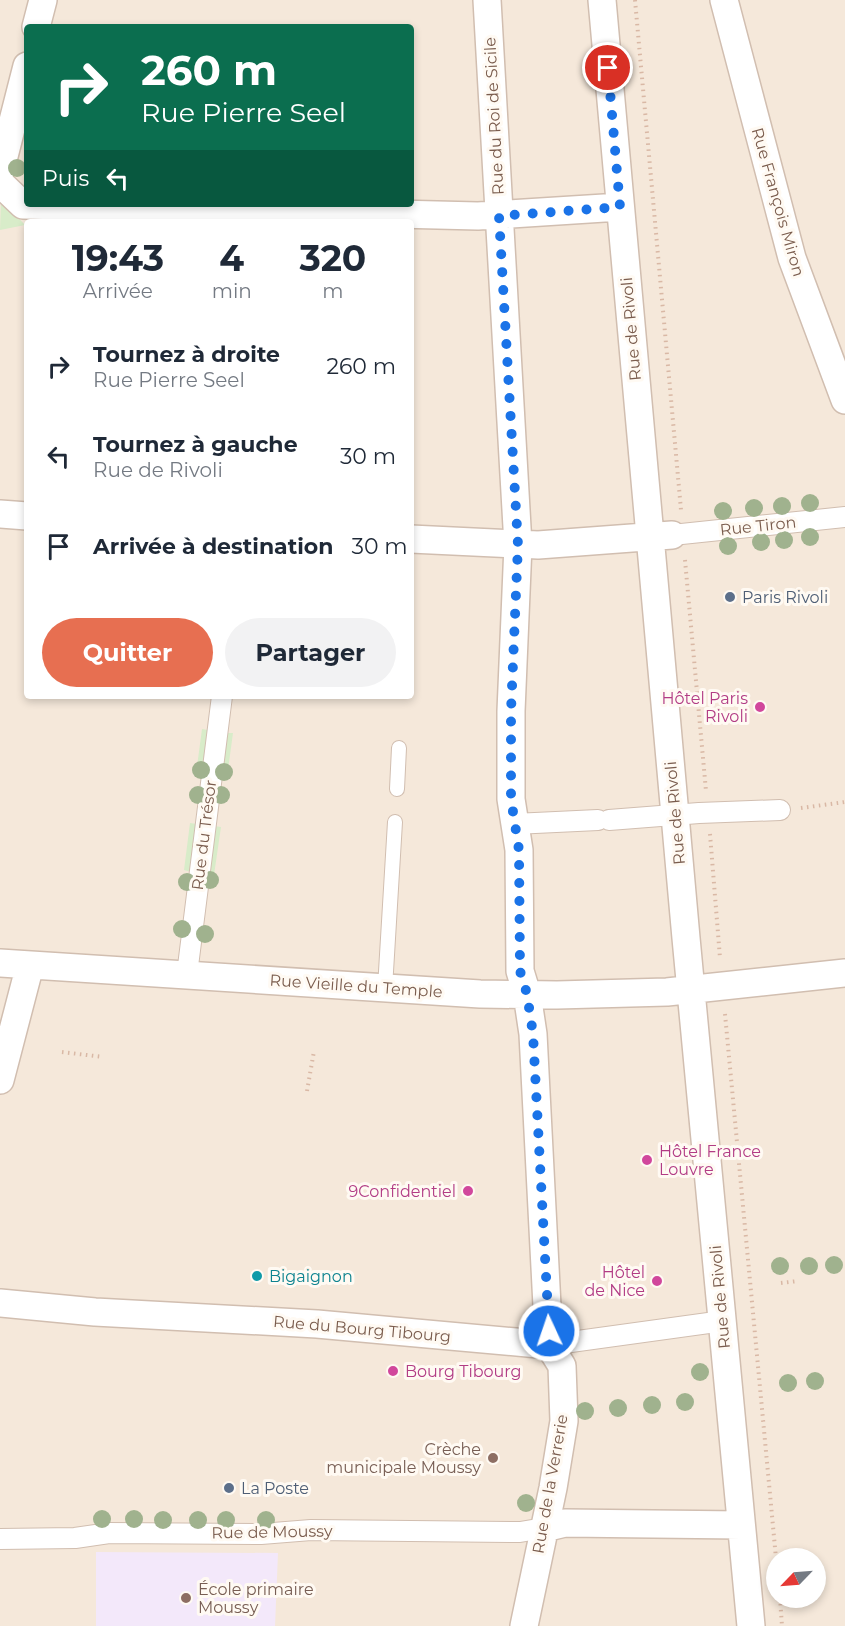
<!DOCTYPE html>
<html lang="fr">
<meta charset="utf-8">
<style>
:root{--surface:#fff;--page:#f2f2f3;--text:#1f2937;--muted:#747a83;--accent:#e76f51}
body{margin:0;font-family:Montserrat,sans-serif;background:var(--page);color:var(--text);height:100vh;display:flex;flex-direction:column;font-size:22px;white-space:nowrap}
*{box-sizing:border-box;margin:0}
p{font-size:20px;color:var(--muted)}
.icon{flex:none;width:33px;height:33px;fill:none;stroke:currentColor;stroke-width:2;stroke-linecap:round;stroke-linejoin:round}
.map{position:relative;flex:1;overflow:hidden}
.side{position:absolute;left:24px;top:219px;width:390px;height:480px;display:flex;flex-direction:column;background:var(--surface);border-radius:6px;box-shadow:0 3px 9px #0003}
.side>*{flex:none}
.guide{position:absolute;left:24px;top:24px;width:390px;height:183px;border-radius:6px;box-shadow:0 3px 9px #0003;background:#0b6e4f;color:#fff;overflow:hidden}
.needle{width:39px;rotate:245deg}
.buttons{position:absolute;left:766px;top:1548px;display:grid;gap:12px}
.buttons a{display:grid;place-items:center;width:60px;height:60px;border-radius:50%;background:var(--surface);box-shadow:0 3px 9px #0003;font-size:30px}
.pin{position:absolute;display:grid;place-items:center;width:51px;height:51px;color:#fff;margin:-26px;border:3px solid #fff;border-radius:50%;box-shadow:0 2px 6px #0007}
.me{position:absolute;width:66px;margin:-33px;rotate:357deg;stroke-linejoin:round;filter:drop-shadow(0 0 4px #0008)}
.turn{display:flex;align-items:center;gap:21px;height:126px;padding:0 18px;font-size:27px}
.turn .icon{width:78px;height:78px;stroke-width:2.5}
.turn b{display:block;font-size:42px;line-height:51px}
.then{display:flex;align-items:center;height:57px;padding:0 18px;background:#0003;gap:12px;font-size:22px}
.eta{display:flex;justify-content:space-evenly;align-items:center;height:102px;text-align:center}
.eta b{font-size:36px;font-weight:700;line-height:42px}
.button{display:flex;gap:12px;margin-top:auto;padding:12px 18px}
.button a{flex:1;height:69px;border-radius:36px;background:var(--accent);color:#fff;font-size:24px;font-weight:700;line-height:69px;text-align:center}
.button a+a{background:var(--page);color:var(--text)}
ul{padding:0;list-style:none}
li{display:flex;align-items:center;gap:18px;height:90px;padding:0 18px}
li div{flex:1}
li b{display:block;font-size:22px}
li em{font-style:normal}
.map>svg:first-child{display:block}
</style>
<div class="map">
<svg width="845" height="1626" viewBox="0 0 845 1626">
<rect width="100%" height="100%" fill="#fdf6ec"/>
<path fill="#f5e8da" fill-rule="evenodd" d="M 0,0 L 845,0 L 845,1626 L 0,1626 ZM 27,27 L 411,27 L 411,204 L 27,204 ZM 27,222 L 411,222 L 411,696 L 27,696 ZM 777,1558 L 816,1558 L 816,1598 L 777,1598 Z"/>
<path fill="#f3e8fa" d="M 96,1552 L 278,1553 L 275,1626 L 96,1626 Z"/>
<path fill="#d8ecc9" d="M 1,199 L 25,225 L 0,230 Z
M 202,729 L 208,730 L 203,774 L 196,774 Z
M 226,733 L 233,733 L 227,777 L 220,777 Z
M 190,823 L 197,824 L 191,872 L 184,870 Z
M 214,826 L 221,827 L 214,875 L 208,873 Z"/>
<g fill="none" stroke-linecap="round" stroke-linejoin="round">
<defs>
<path id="service" d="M 397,789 L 399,748
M 385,988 L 395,822"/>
<path id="pedestrian" d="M 672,535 L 845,517
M 609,820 L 699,813 L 780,810
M 514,824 L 598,820
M 187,974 L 222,696
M 549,1345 L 723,1321
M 0,1539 L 75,1538 L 109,1533 L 261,1534 L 311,1530 L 520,1532 L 544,1528"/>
<path id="minor" d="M 487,0 L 518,545 L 511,711 L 511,799 L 519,850 L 520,971 L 527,994 L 533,1034 L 549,1345
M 602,0 L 686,938 L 751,1626
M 724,0 L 792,258 L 845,400
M 36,27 L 43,0
M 0,172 L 27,66
M 0,183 L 23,205 L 478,216 L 620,207
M 0,514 L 27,516
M 411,539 L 538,545 L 672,535
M 0,963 L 480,994 L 557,995 L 667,992 L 845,973
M 0,1080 L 30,965
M 0,1303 L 95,1312 L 317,1324 L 549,1345
M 544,1528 L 565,1523 L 741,1525
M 524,1626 L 553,1488 L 564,1421 L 562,1366 L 549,1345"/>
</defs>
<use href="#service" stroke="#d1beb0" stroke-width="16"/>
<use href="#pedestrian" stroke="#d1beb0" stroke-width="22"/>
<use href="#minor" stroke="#d1beb0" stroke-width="30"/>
<path stroke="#d9b8a5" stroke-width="4" stroke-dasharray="1.5 4.5" stroke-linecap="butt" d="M 635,0 L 681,510
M 685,560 L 706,791
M 801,808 L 845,802
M 710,834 L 720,958
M 725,1014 L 777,1569
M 62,1052 L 103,1057
M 307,1091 L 314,1051
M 781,1283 L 798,1281
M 780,1598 L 782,1626"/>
<use href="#service" stroke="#fff" stroke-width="14"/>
<use href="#pedestrian" stroke="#fff" stroke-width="20"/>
<use href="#minor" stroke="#fff" stroke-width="27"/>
</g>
<g fill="#a0b28e">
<circle cx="17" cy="168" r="9"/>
<circle cx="810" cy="503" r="9"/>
<circle cx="782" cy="506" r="9"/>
<circle cx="754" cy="508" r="9"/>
<circle cx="723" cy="511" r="9"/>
<circle cx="810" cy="537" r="9"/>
<circle cx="784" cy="540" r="9"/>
<circle cx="761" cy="542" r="9"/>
<circle cx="728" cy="546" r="9"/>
<circle cx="201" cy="770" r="9"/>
<circle cx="224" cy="772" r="9"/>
<circle cx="198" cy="795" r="9"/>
<circle cx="221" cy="795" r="9"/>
<circle cx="210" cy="880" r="9"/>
<circle cx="187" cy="882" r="9"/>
<circle cx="182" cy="929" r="9"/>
<circle cx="205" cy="934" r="9"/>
<circle cx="834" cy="1265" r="9"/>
<circle cx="780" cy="1266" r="9"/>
<circle cx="809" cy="1266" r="9"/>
<circle cx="700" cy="1372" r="9"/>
<circle cx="815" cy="1381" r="9"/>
<circle cx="788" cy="1383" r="9"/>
<circle cx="685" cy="1402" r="9"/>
<circle cx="652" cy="1405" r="9"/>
<circle cx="618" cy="1408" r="9"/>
<circle cx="585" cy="1411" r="9"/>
<circle cx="526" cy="1503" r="9"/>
<circle cx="102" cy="1519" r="9"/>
<circle cx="134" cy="1519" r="9"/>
<circle cx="163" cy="1520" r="9"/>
<circle cx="198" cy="1520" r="9"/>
<circle cx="226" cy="1520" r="9"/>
<circle cx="266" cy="1520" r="9"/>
</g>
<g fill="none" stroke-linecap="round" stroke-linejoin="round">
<path stroke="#1a73e8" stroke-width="10" stroke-dasharray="0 18" d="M 549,1331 L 533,1034 L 527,994 L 520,971 L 519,850 L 511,799 L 511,711 L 518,545 L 499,216 L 620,207 L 608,68"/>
</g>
<g fill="#5c6f8a" stroke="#fffaf3" stroke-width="2">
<circle cx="730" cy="597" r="6"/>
<circle cx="229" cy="1488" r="6"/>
</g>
<g fill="#d1479c" stroke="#fffaf3" stroke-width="2">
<circle cx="760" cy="707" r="6"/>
<circle cx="647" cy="1160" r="6"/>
<circle cx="468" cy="1191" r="6"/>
<circle cx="657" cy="1281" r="6"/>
<circle cx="393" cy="1371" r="6"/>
</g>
<circle fill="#0f9aa8" stroke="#fffaf3" stroke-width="2" cx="257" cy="1276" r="6"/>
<g fill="#8d6e63" stroke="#fffaf3" stroke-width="2">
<circle cx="493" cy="1458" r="6"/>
<circle cx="186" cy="1598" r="6"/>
</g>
<g text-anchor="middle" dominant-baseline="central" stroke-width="6" stroke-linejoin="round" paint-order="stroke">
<g font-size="16" fill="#7a5c4d" stroke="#fffaf3">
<text transform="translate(494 116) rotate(-93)">Rue du Roi de Sicile</text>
<text transform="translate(778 202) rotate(74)">Rue François Miron</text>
<text transform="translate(631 329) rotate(-95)">Rue de Rivoli</text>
<text transform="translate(758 526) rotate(-6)">Rue Tiron</text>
<text transform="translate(675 813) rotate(-95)">Rue de Rivoli</text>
<text transform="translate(204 835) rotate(-83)">Rue du Trésor</text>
<text transform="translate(356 986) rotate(4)">Rue Vieille du Temple</text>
<text transform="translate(720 1297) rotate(-95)">Rue de Rivoli</text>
<text transform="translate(362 1329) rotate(5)">Rue du Bourg Tibourg</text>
<text transform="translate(550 1484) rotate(-80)">Rue de la Verrerie</text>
<text transform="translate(272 1532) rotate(-1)">Rue de Moussy</text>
</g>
<g font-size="16" fill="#4e5e75" stroke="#fffaf3" text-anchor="start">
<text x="742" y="597">Paris Rivoli</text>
<text x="241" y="1488">La Poste</text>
</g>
<g font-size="16" fill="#b23c85" stroke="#fffaf3" text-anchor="end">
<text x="748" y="698">Hôtel Paris<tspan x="748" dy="18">Rivoli</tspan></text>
<text x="659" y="1151" text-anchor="start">Hôtel France<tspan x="659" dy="18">Louvre</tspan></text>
<text x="456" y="1191">9Confidentiel</text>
<text x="645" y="1272">Hôtel<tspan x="645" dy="18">de Nice</tspan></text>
<text x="405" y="1371" text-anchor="start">Bourg Tibourg</text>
</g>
<g font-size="16" fill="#0d838f" stroke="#fffaf3" text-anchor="start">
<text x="269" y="1276">Bigaignon</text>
</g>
<g font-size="16" fill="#785e54" stroke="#fffaf3" text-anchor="end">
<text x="481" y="1449">Crèche<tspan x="481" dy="18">municipale Moussy</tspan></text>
<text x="198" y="1589" text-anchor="start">École primaire<tspan x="198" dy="18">Moussy</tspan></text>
</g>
</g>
</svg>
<div class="buttons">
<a><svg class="needle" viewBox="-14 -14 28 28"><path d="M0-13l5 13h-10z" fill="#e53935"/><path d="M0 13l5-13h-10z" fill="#747a83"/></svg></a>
</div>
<div class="pin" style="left:608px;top:68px;background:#d93025"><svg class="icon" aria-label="arrive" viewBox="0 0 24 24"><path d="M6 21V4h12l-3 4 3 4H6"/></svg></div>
<svg class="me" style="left:549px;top:1331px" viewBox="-20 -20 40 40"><circle r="17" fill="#1a73e8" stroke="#fff" stroke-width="3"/><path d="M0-11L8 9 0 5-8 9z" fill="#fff"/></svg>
<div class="guide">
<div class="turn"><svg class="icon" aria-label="right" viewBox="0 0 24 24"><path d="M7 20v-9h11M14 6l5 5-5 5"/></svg><div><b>260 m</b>Rue Pierre Seel</div></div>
<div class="then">Puis<svg class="icon" aria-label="left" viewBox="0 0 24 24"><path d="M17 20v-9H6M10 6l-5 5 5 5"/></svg></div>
</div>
<section class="side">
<div class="eta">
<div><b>19:43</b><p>Arrivée</p></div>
<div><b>4</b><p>min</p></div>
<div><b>320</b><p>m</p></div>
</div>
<ul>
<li><svg class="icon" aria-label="right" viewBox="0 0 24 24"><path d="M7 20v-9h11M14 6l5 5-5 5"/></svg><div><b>Tournez à droite</b><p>Rue Pierre Seel</p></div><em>260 m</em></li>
<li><svg class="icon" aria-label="left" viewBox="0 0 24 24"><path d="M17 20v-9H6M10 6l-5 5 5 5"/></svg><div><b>Tournez à gauche</b><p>Rue de Rivoli</p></div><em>30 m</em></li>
<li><svg class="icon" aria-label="arrive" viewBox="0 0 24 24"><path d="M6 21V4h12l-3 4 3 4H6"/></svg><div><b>Arrivée à destination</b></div><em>30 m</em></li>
</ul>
<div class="button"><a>Quitter</a><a>Partager</a></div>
</section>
</div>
